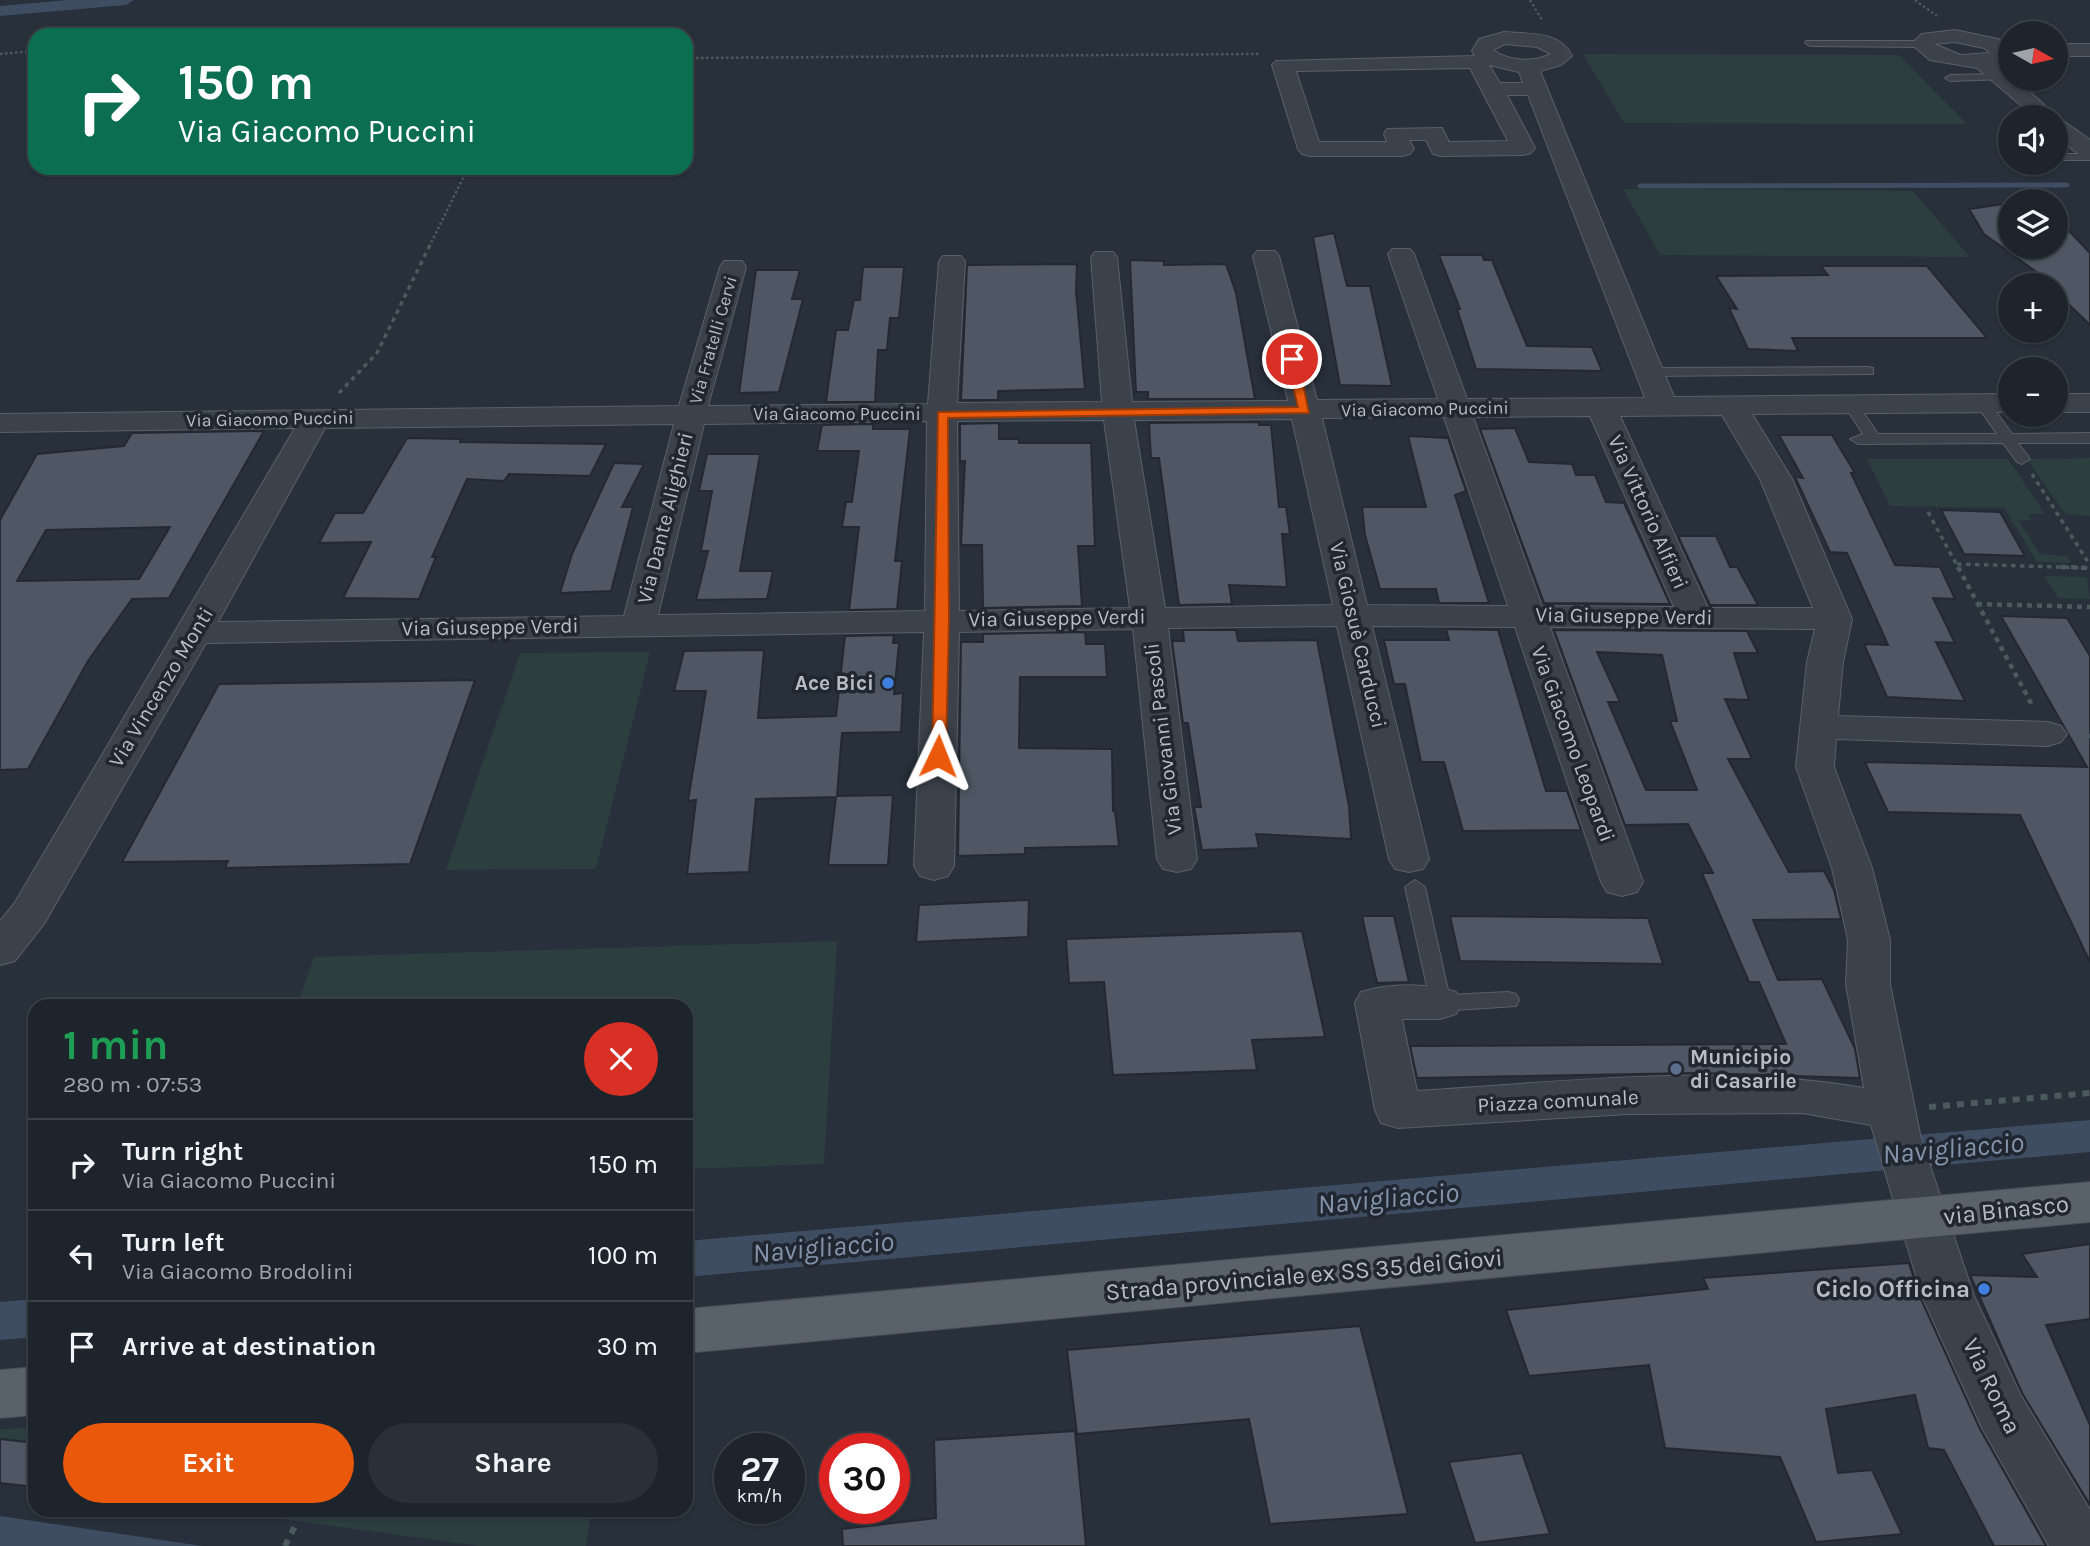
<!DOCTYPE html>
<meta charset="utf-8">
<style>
:root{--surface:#1d242c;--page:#2a3038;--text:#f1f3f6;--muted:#a0a4a9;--line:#3b4148;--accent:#ea580c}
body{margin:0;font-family:Karla,sans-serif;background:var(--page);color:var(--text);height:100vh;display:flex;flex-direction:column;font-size:26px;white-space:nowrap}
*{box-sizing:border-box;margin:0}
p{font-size:23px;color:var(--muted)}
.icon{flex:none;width:38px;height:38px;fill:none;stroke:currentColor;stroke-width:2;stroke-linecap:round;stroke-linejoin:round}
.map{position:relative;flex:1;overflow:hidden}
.drawer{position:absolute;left:28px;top:999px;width:665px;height:518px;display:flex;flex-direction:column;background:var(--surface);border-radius:21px;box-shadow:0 2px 5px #0004,0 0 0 2px var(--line)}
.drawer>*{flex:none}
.guide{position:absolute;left:28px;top:28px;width:665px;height:147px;border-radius:21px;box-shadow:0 2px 5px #0004,0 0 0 2px var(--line);background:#0b6e4f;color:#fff;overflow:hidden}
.needle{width:46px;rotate:98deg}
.buttons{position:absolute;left:1998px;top:21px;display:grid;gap:14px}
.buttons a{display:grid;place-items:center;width:70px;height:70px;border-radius:50%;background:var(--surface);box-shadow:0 2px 5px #0004,0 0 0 2px var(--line);font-size:35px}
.speed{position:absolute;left:714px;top:1433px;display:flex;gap:14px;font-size:35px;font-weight:700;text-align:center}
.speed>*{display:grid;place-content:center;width:91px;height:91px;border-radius:50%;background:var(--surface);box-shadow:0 2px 5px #0004,0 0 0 2px var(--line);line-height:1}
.speed small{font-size:18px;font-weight:400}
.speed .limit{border:10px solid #d22;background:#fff;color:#111}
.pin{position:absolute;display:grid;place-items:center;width:60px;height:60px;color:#fff;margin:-30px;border:4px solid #fff;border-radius:50%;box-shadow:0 2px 7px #0007}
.me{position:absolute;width:77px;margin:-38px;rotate:2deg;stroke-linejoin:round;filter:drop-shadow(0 0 5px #0008)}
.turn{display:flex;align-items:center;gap:24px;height:147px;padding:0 35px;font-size:32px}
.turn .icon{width:91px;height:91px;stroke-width:2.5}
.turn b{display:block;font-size:49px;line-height:60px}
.round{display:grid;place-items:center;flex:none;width:74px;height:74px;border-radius:37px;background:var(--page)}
.head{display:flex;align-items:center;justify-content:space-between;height:119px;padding:0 35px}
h1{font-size:42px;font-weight:700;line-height:52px;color:#1e9e55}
.action{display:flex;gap:14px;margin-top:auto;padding:14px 35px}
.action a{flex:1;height:80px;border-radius:42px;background:var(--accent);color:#fff;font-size:28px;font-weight:700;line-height:80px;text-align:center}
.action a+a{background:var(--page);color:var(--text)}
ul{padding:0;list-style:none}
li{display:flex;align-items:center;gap:21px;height:91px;padding:0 35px;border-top:2px solid var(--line)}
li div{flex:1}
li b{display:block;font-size:26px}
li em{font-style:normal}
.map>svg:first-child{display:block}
</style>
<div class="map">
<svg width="2090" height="1546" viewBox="0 0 2090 1546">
<rect width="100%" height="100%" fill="#27303b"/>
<path fill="#2c3e3e" d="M 1583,54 L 1899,55 L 1967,124 L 1624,123 Z
M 1623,189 L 1913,191 L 1970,257 L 1660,255 Z
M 2090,458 L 2090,516 L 2065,514 L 2027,459 Z
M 1867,459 L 2008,459 L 2045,514 L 2028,514 L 2031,520 L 2019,521 L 2040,554 L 2067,556 L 2071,563 L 2037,562 L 2004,508 L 1890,506 Z
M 2044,576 L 2087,577 L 2090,599 L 2058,598 Z
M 650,652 L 596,869 L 446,870 L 520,653 Z
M 837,941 L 824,1164 L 686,1169 L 686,1006 L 297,1006 L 314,957 Z
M 35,1428 L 35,1486 L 0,1481 L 0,1429 Z
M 216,1510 L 591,1510 L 586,1546 L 479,1546 Z"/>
<path fill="#3f4d62" d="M 0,1516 L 202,1546 L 0,1546 Z"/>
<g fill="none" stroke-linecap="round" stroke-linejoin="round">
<path stroke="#3f4d62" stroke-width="5" d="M 1640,186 L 2067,185"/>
<path fill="#3f4d62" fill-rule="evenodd" d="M 68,0 L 134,0 L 126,5 L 0,16 L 0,6 Z
M 2090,1120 L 2090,1152 L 686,1277 L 686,1241 Z
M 35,1299 L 35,1337 L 0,1340 L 0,1302 Z"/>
</g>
<path fill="#4e5763" stroke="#222932" stroke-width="2" fill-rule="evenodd" d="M 2011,203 L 2011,247 L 2056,247 L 2056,217 L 2090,253 L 2090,325 L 2056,292 L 2056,285 L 2049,285 L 2042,276 L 1984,234 L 1969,209 Z
M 1334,233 L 1347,286 L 1370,286 L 1392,386 L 1340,385 L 1313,237 Z
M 1439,255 L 1482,255 L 1484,260 L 1492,260 L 1527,346 L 1592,347 L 1602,371 L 1476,369 L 1457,309 L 1460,309 Z
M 1130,260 L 1164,261 L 1164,265 L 1226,264 L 1236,293 L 1255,399 L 1148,399 L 1148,392 L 1136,392 Z
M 1077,264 L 1076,291 L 1085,389 L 998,391 L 998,400 L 961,400 L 967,265 Z
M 1821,266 L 1927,266 L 1987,338 L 1792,338 L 1798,351 L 1748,349 L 1729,308 L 1737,309 L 1716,276 L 1828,275 Z
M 863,267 L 904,267 L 899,318 L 890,318 L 887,350 L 878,350 L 875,402 L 826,402 L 836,330 L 848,330 L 854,300 L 860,300 Z
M 756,270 L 800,270 L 792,299 L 803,299 L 779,392 L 739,393 Z
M 1259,422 L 1259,425 L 1271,425 L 1279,507 L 1286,507 L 1290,534 L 1282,534 L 1287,587 L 1229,585 L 1232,604 L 1179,605 L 1159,458 L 1151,458 L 1149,423 Z
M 999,423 L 999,439 L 1019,439 L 1019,443 L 1091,443 L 1095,546 L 1078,546 L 1082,606 L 983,608 L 982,545 L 961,545 L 965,461 L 960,461 L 960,424 Z
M 873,424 L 873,429 L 910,429 L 895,561 L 902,561 L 897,609 L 849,610 L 859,527 L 842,527 L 846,502 L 852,502 L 859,451 L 817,451 L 822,425 Z
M 1515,428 L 1529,462 L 1572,464 L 1576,475 L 1595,475 L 1606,502 L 1624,503 L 1670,604 L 1544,603 L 1480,429 Z
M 264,431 L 169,598 L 132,599 L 88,661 L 28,769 L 0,770 L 0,520 L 37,454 L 124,446 L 132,433 ZM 170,527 L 139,579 L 17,581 L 46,530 Z
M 1779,435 L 1832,435 L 1855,473 L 1851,473 L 1895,565 L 1940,567 L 1955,599 L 1933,598 L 1955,643 L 1936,642 L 1965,701 L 1887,697 L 1864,644 L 1888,645 L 1847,553 L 1830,552 L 1795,477 L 1803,478 Z
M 1408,436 L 1448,438 L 1466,491 L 1455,495 L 1489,603 L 1439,603 L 1436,589 L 1380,589 L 1365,535 L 1362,507 L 1426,507 Z
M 407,438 L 461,439 L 460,442 L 606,444 L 590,476 L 509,474 L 504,481 L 467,479 L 432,557 L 436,557 L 419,599 L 343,598 L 371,542 L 319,543 L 335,513 L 363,513 Z
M 707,454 L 760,454 L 740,571 L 773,571 L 767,599 L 696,600 L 708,551 L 701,551 L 712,491 L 699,491 Z
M 614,463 L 644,464 L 622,507 L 633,507 L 611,591 L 560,593 L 572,554 Z
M 1941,510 L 2000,512 L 2025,556 L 1964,554 Z
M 1678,536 L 1716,536 L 1730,567 L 1737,567 L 1758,605 L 1710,605 Z
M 2001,616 L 2067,618 L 2090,656 L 2090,962 L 2020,815 L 1888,812 L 1865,762 L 2087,767 Z
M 1446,629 L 1498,630 L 1546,791 L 1567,791 L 1581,830 L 1463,831 L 1444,762 L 1421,762 L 1405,684 L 1394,684 L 1384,640 L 1449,640 Z
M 1183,630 L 1236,630 L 1238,641 L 1317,640 L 1349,806 L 1351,839 L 1256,834 L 1259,848 L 1202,850 L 1194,807 L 1201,807 L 1188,723 L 1183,723 L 1172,641 L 1184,641 Z
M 1554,630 L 1747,631 L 1758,653 L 1734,653 L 1749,700 L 1725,699 L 1752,759 L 1728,759 L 1789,872 L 1824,871 L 1834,890 L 1841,919 L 1753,920 L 1778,980 L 1822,979 L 1855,1049 L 1860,1078 L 1697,1073 L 1417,1078 L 1410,1046 L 1786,1044 L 1759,982 L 1749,982 L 1702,873 L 1713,873 L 1688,824 L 1625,825 ZM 1597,652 L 1662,655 L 1677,721 L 1670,721 L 1697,790 L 1646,790 L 1608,702 L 1620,702 Z
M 1085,632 L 1086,644 L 1105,644 L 1107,677 L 1020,677 L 1019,748 L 1112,749 L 1113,811 L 1115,811 L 1119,846 L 1025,848 L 1025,854 L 958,856 L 961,642 L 983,642 L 983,634 Z
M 894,635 L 893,643 L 899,643 L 894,694 L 903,693 L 901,732 L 842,733 L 837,796 L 893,795 L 888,865 L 828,865 L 836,797 L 756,799 L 749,872 L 687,874 L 696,800 L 688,801 L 706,691 L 674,691 L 684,651 L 764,650 L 758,718 L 836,716 L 845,636 Z
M 475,680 L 410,864 L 225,868 L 228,861 L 122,862 L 219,684 Z
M 1029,900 L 1028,937 L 916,942 L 919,905 Z
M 1362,916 L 1394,916 L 1409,982 L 1377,983 Z
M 1450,916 L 1648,918 L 1663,964 L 1460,961 Z
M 1302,931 L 1325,1037 L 1252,1040 L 1257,1070 L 1113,1075 L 1104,982 L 1069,983 L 1066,939 Z
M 2090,1244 L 2090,1319 L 2046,1325 L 2090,1425 L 2090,1505 L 2022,1393 L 1970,1275 L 2037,1277 L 2022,1254 Z
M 1909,1263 L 1920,1297 L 1980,1429 L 2046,1546 L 1994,1546 L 1944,1450 L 1928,1448 L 1915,1395 L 1826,1409 L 1838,1473 L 1872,1470 L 1902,1534 L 1816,1542 L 1780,1457 L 1665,1448 L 1649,1365 L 1529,1376 L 1506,1310 L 1708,1289 L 1703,1278 Z
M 1360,1326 L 1408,1514 L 1270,1524 L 1249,1419 L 1077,1434 L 1067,1350 Z
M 1075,1431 L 1086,1546 L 843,1546 L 842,1529 L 936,1518 L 934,1440 Z
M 0,1439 L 35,1443 L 35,1487 L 0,1483 Z
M 1522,1453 L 1550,1534 L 1475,1543 L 1449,1462 Z"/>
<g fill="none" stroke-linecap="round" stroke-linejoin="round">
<defs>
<path id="lane" d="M 1806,41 L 1921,41 L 1926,44 L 1921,47 L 1810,46 L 1805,43 Z
M 1999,74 L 2004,77 L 2003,79 L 1950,81 L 1945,78 L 1950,75 Z
M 2056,154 L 2090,154 L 2090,160 L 2056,160 Z
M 1868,367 L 1873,368 L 1873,374 L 1649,376 L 1642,372 L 1649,368 Z
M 1983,400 L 1988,401 L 2012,434 L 2090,433 L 2090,443 L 2018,443 L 2030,459 L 2022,464 L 2017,462 L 2003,443 L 1858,444 L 1850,439 L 1863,434 L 1844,405 L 1851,401 L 1856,402 L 1878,434 L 1997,434 L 1976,404 Z
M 1415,880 L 1425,887 L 1449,995 L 1508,992 L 1516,994 L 1519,1000 L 1516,1006 L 1440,1011 L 1432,1009 L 1405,887 Z"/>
<path id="street" d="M 1955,30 L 1998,39 L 2010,49 L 2010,57 L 1998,64 L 2011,75 L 2011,79 L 2015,79 L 2059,118 L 2090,140 L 2090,159 L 2082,157 L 2056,136 L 2056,117 L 2035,117 L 1977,68 L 1930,60 L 1911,44 L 1922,34 ZM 1955,42 L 1984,48 L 1990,53 L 1961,55 L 1934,44 Z
M 1504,32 C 1529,34 1560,31 1572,56 L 1561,65 L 1540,71 L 1674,397 L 2011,394 L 2011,412 L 1752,414 L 1792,479 L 1852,619 L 1843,662 L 1838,716 L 2048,722 L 2061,726 L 2067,734 L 2061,742 L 2048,746 L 1836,739 L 1834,767 L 1872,868 L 1890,940 L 1890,984 L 1921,1139 L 1974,1296 L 2020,1394 L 2090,1510 L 2090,1546 L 2049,1546 L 1982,1428 L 1922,1296 L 1871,1125 L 1802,1113 L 1628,1114 L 1398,1128 L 1381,1123 L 1375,1110 L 1355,1003 L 1361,992 C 1389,983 1428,983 1456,992 L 1462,1003 L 1456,1014 L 1440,1019 L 1402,1019 L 1417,1091 C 1565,1082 1718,1063 1864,1088 L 1846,984 L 1848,940 L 1832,868 L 1796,767 L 1807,662 L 1815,629 L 1550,627 L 1643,882 L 1637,892 L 1622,896 L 1607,892 L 1601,882 L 1515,627 L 1372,626 L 1429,859 L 1423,869 L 1409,872 L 1395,869 L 1389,859 L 1337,626 L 1168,628 L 1197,859 L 1191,869 L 1177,872 L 1163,869 L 1157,859 L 1133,629 L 959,632 L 954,866 L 948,876 L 934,880 L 920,876 L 914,866 L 924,632 L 206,643 L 44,924 L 15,961 L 0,965 L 0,921 L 14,904 L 295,428 L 0,432 L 0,414 L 679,406 L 720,267 L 724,261 L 742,261 L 746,267 L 708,406 L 928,404 L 939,261 L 943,256 L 961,256 L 965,261 L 957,403 L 1102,402 L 1091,257 L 1095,252 L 1113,252 L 1117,257 L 1132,402 L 1288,401 L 1253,256 L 1257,251 L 1275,251 L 1279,256 L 1317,400 L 1438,399 L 1388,254 L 1392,249 L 1410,249 L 1414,254 L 1467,399 L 1645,398 L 1528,95 L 1507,95 L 1535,148 L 1531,153 L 1523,155 L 1441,156 L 1433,154 L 1426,140 L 1409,140 L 1414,149 L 1410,154 L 1402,156 L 1310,156 L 1302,154 L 1298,149 L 1272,65 L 1276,61 L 1475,56 L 1472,51 L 1479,39 ZM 1505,44 L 1537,47 L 1551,54 C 1533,63 1509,61 1493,50 ZM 1489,65 L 1519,72 L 1523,83 L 1500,83 ZM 1470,68 L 1508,141 L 1449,142 L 1442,128 L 1387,129 L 1384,134 L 1387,142 L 1319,142 L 1296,71 ZM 1722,415 L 1760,479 L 1813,608 L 1708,608 L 1620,416 ZM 1590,416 L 1674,607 L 1542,606 L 1473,417 ZM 1444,417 L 1508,606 L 1367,605 L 1322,418 ZM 1292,419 L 1333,605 L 1165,608 L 1134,420 ZM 1104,420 L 1130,608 L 959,611 L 957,421 ZM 927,421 L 925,611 L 658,615 L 704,424 ZM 674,424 L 624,616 L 218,622 L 325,428 Z
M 2056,44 L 2090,44 L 2090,56 L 2056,56 Z
M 2056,394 L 2090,394 L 2090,412 L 2056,412 Z"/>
<path id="primary" d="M 2090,1182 L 2090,1222 L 686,1353 L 686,1309 Z
M 35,1367 L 35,1415 L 0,1418 L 0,1370 Z"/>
</defs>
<use href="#lane" stroke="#596069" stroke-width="2"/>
<use href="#street" stroke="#596069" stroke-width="2"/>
<use href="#primary" stroke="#444b54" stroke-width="2"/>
<path stroke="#4b5b5d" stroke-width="2.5" stroke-dasharray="2.5 2.5" stroke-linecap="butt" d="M 1530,0 L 1542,20
M 1915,0 L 1937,16
M 0,54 L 35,51
M 686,58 L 1261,54
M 429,247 L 468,168"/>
<path stroke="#4b5b5d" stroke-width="3.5" stroke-dasharray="4.5 4.5" stroke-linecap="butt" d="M 339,393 L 377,353 L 430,245
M 2032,474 L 2090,565
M 1928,512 L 1959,569
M 1957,564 L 2090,568"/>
<path stroke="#4b5b5d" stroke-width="4.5" stroke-dasharray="5 5" stroke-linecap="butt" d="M 1958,567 L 2032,705
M 2061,567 L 2090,568
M 1977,604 L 2090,607
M 2079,735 L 2090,736"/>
<path stroke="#4b5b5d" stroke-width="6" stroke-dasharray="7 7" stroke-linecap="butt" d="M 1929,1107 L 2090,1093
M 285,1546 L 297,1522"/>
<use href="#lane" fill="#3b424b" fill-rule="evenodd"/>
<use href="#street" fill="#3b424b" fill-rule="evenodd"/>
<use href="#primary" fill="#59616b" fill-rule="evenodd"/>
</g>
<path fill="#ea580c" stroke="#983908" stroke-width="2" d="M 1292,355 L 1298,359 L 1309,413 L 948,418 L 949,620 L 946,756 L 938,761 L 932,760 L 938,412 L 1298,407 L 1286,359 Z"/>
<g fill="#3f7fe0" stroke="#202730" stroke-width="2.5">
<circle cx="888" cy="683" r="7"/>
<circle cx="1984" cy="1289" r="7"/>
</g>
<circle fill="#5c6f8a" stroke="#202730" stroke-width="2.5" cx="1676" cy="1069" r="7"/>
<g text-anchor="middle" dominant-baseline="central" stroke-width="7" stroke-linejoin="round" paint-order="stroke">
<g font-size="18" fill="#b6bdc6" stroke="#202730">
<text transform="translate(713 340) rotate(-74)">Via Fratelli Cervi</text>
<text transform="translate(1425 409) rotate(-1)">Via Giacomo Puccini</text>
<text x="837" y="414">Via Giacomo Puccini</text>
<text transform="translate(270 419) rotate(-1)">Via Giacomo Puccini</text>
</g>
<g font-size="21" fill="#b6bdc6" stroke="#202730">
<text transform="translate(1648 512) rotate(66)">Via Vittorio Alfieri</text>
<text transform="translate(665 518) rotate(-76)">Via Dante Alighieri</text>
<text transform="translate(1624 616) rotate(1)">Via Giuseppe Verdi</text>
<text transform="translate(1057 618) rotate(-1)">Via Giuseppe Verdi</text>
<text transform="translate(490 627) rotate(-1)">Via Giuseppe Verdi</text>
<text transform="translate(1358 635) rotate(77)">Via Giosuè Carducci</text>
<text transform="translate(161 687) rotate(-59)">Via Vincenzo Monti</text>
<text transform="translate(1163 739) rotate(-97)">Via Giovanni Pascoli</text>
<text transform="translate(1573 744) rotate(70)">Via Giacomo Leopardi</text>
<text transform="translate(1558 1101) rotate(-3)">Piazza comunale</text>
</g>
<g font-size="21" font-weight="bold" fill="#b6bdc6" stroke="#202730" text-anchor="end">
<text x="874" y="683">Ace Bici</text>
<text x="1690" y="1057" text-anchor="start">Municipio<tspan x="1690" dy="24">di Casarile</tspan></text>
</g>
<g font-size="24" fill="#b6bdc6" stroke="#202730">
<text transform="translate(2006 1210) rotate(-6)">via Binasco</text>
<text transform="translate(1304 1275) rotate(-5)">Strada provinciale ex SS 35 dei Giovi</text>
<text transform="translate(1992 1386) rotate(64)">Via Roma</text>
</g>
<g font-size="24" font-weight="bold" fill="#b6bdc6" stroke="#202730" text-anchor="end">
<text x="1970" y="1289">Ciclo Officina</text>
</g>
<g font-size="28" font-style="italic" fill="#8293aa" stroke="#202730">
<text transform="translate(1953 1148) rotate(-5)">Navigliaccio</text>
<text transform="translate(1388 1198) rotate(-5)">Navigliaccio</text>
<text transform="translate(823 1247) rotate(-5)">Navigliaccio</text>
</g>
</g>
</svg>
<div class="buttons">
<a><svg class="needle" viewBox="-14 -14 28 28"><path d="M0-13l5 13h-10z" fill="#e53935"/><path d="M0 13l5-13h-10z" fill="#a0a4a9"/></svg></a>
<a><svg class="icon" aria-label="sound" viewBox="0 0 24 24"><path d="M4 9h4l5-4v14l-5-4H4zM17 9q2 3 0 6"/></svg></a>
<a><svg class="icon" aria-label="layers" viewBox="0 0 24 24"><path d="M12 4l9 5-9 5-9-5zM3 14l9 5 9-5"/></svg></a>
<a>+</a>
<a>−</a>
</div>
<div class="speed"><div>27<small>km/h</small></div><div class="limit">30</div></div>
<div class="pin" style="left:1292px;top:359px;background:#d93025"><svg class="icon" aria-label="arrive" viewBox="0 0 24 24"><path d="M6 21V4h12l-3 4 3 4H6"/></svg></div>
<svg class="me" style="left:938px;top:756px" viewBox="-20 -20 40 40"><path d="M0-17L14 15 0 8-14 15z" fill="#ea580c" stroke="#fff" stroke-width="4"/></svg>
<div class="guide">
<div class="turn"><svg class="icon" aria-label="right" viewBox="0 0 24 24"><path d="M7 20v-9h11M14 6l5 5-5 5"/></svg><div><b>150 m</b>Via Giacomo Puccini</div></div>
</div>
<section class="drawer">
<div class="head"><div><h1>1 min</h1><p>280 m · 07:53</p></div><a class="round" style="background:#d93025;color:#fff"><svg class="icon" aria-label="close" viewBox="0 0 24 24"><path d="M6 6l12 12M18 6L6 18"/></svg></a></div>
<ul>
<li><svg class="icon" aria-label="right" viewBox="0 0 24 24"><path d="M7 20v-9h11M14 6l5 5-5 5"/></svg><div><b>Turn right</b><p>Via Giacomo Puccini</p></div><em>150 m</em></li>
<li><svg class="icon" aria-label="left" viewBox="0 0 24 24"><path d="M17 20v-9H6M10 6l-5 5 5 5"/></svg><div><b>Turn left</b><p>Via Giacomo Brodolini</p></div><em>100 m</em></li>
<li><svg class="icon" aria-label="arrive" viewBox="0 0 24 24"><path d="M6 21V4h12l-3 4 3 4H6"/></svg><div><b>Arrive at destination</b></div><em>30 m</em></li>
</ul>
<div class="action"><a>Exit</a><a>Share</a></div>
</section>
</div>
